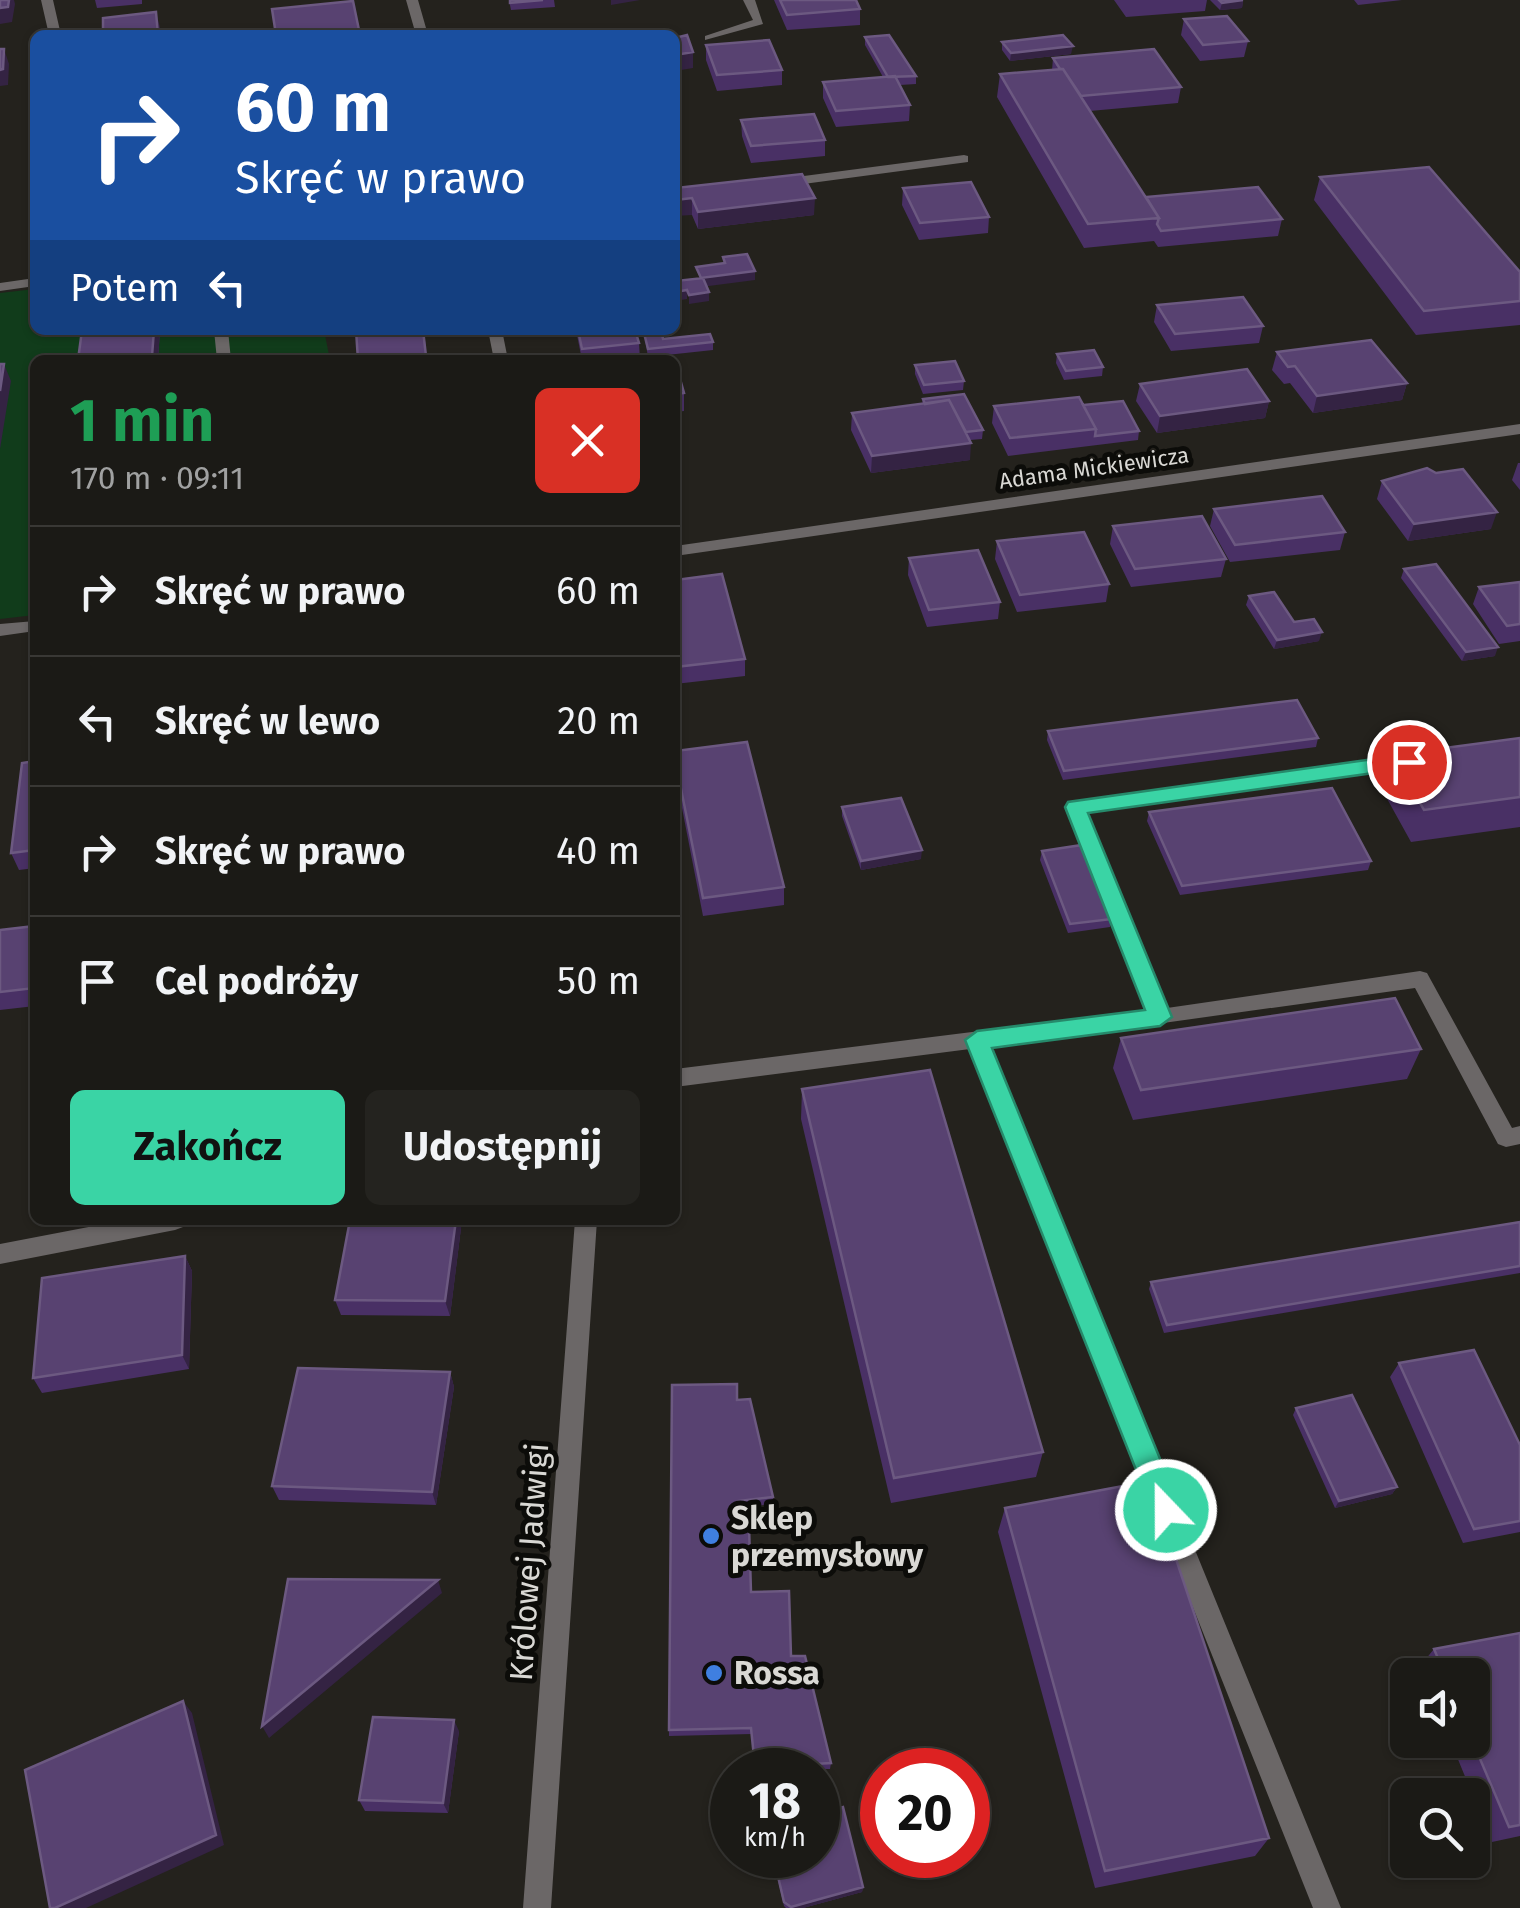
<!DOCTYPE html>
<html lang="pl">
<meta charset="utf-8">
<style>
:root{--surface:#1b1a16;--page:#24231f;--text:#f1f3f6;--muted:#a0a1a1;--line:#393835;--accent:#3ad4a5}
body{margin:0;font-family:"Fira Sans",sans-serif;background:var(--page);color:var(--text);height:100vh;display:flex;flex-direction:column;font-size:38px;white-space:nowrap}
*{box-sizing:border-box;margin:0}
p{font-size:32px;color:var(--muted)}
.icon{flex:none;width:55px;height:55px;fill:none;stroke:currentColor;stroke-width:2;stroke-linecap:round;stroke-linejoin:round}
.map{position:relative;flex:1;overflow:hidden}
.side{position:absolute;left:30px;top:355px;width:650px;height:870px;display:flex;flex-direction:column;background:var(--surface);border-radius:15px;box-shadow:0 2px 8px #0004,0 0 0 2px var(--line)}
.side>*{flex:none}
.hud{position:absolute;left:30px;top:30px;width:650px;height:305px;border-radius:15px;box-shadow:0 2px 8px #0004,0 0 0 2px var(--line);background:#1a4fa0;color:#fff;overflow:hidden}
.tools{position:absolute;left:1390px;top:1658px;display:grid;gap:20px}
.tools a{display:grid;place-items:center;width:100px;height:100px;border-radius:15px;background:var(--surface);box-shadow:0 2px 8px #0004,0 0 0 2px var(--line);font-size:50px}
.speed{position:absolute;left:710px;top:1748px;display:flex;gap:20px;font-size:50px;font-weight:700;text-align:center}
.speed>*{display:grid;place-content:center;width:130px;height:130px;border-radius:50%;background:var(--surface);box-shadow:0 2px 8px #0004,0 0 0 2px var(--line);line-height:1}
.speed small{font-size:25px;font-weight:400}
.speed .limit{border:15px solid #d22;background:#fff;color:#111}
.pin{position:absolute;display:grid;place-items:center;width:85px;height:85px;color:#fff;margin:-42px;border:5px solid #fff;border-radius:50%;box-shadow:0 2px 10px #0007}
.me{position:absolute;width:110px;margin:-55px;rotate:338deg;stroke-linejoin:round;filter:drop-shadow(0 0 8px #0008)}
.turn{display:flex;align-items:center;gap:35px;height:210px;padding:0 40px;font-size:45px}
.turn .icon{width:130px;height:130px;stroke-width:2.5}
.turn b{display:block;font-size:70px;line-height:85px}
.then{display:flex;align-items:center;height:95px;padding:0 40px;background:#0003;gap:20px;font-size:38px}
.round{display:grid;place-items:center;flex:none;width:105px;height:105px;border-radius:15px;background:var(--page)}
.overview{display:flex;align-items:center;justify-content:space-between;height:170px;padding:0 40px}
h1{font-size:60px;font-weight:700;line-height:75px;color:#1e9e55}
.action{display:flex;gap:20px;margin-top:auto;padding:20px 40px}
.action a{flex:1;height:115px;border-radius:15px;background:var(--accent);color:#111;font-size:40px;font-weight:700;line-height:115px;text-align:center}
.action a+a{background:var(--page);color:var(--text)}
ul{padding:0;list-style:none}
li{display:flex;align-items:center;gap:30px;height:130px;padding:0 40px;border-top:2px solid var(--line)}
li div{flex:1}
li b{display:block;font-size:38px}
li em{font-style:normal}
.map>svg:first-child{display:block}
</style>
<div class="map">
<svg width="1520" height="1908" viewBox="0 0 1520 1908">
<rect width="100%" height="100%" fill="#24221d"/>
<path fill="#113c1b" d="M 35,289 L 35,330 L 324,330 L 330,360 L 35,360 L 35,615 L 0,619 L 0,293 Z"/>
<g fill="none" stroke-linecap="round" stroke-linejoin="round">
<path fill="#6b6767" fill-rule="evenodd" d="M 41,0 L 53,0 L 61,35 L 49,35 Z
M 743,0 L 755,0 L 763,24 L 705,40 L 705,36 L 753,20 Z
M 214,330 L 228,330 L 231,360 L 217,360 Z
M 1413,755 L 1419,757 L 1422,761 L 1419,765 L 1086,812 L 1167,1008 L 1420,971 L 1427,973 L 1512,1128 L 1520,1126 L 1520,1144 L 1506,1147 L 1498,1144 L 1415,988 L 990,1047 L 1341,1908 L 1313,1908 L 970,1049 L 675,1087 L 675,1069 L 1147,1010 L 1066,807 L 1068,802 Z"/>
<path fill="#6b6767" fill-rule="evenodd" d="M 406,0 L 418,0 L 428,35 L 416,35 Z
M 964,155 L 968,156 L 968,162 L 781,187 L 775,183 L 781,179 Z
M 35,278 L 35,286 L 0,291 L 0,283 Z
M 488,330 L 502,330 L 508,360 L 494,360 Z
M 1520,424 L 1520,434 L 675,556 L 675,546 Z
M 35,621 L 35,631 L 0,636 L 0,624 Z
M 125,1220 L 186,1220 L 183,1227 L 175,1230 L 0,1264 L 0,1244 Z
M 575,1220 L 597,1220 L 551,1908 L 523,1908 Z"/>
</g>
<path fill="#493065" d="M 95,0 L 142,0 L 142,4 L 97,8 Z
M 509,0 L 554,0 L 555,7 L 511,10 Z
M 774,0 L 856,0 L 860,9 L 860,25 L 787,30 Z
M 1114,0 L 1207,0 L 1205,11 L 1126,17 Z
M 1210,0 L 1243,0 L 1242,8 L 1220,10 Z
M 1354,0 L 1402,0 L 1358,5 Z
M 1184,19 L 1248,41 L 1244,57 L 1200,61 L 1181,35 Z
M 865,37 L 916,76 L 916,84 L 900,85 L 910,105 L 909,121 L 836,127 L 823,98 L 823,82 L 883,77 L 865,45 Z
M 1002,42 L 1071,54 L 1010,61 L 1002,50 Z
M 706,45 L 782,70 L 782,85 L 717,91 L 706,60 Z
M 1053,58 L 1181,87 L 1178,103 L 1090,111 L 1146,197 L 1282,219 L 1278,236 L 1158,247 L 1154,241 L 1084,248 L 997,97 L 1000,74 L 1052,70 Z
M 741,120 L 825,140 L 825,156 L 751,163 L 742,136 Z
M 1320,177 L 1520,272 L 1520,325 L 1416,335 L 1314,200 Z
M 675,188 L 814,215 L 698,229 L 692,215 Z
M 903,188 L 989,217 L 988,233 L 919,240 L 902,205 Z
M 1157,305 L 1263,326 L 1259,343 L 1171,351 L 1154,322 Z
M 82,330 L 160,330 L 158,360 L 78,360 Z
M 424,330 L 427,360 L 358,360 Z
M 576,330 L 635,330 L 639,343 L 640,360 L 582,360 Z
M 644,333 L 663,339 L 713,342 L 713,350 L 648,357 Z
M 1277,352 L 1407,383 L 1402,400 L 1313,413 L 1290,383 L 1284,384 L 1272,370 Z
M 1057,354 L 1103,367 L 1102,376 L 1064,380 L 1056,363 Z
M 675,361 L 684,393 L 684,411 L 675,412 Z
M 915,365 L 964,381 L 963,390 L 923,394 L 915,374 Z
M 1140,384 L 1269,401 L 1265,418 L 1157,433 L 1136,401 Z
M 923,399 L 983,430 L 982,439 L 970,440 L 970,460 L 871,473 L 851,430 L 852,413 L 922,404 Z
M 1083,405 L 1139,431 L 1138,440 L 1008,456 L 992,423 L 994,406 Z
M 675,454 L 679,472 L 680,489 L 675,490 Z
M 1518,463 L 1520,463 L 1520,490 L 1512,480 Z
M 1382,481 L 1491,529 L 1408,541 L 1377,499 Z
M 1214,509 L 1345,532 L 1340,550 L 1230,562 L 1210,526 Z
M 1113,526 L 1226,559 L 1221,577 L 1131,587 L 1110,544 Z
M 997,541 L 1109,584 L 1106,602 L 1017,612 L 995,559 Z
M 909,558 L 1000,602 L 998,619 L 927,627 L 908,575 Z
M 1404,569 L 1495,656 L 1462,661 L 1401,578 Z
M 675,580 L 745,659 L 745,676 L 675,684 Z
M 1520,582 L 1520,641 L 1499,644 L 1473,604 L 1479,587 Z
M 1249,596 L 1294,622 L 1319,641 L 1274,649 L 1246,605 Z
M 1048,731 L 1318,738 L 1316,747 L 1063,780 L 1047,740 Z
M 1520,738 L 1520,827 L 1411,842 L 1380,786 L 1392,755 Z
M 675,751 L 784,887 L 784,905 L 703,916 L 675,772 Z
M 35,761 L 35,868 L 19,870 L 11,853 Z
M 842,807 L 921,859 L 861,870 L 842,816 Z
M 1149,812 L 1371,861 L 1368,870 L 1180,895 L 1147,821 Z
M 1042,851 L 1112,919 L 1110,927 L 1068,933 L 1040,860 Z
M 35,926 L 35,1006 L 0,1010 L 0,930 Z
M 1121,1038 L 1421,1049 L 1407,1079 L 1133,1120 L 1113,1068 Z
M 802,1089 L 1043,1452 L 1036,1477 L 891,1503 L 801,1119 Z
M 350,1220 L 462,1220 L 450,1316 L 341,1315 L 335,1300 Z
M 1520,1222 L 1520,1273 L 1164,1333 L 1149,1289 L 1151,1282 Z
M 185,1256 L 192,1271 L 189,1369 L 42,1393 L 33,1378 Z
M 1399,1363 L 1520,1445 L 1520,1532 L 1463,1543 L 1390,1377 Z
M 450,1372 L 454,1387 L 436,1505 L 279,1500 L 272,1486 Z
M 737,1400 L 773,1497 L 773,1504 L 739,1508 L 739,1527 L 751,1592 L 791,1656 L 831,1763 L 830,1769 L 755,1770 L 752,1734 L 669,1736 L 669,1730 Z
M 1296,1408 L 1397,1487 L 1392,1494 L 1335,1508 L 1293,1415 Z
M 1005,1508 L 1269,1838 L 1255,1856 L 1095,1888 L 998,1532 Z
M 1520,1633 L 1520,1836 L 1492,1842 L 1450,1740 L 1472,1740 L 1472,1675 L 1424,1675 L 1420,1666 L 1434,1649 Z
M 459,1731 L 448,1813 L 365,1811 L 359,1800 Z
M 772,1855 L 818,1855 L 863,1887 L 862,1892 L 803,1908 L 786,1908 L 784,1906 Z"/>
<path fill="#342343" d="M 9,0 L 14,0 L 15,4 L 12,22 L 0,24 L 0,8 Z
M 611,0 L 640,0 L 611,5 Z
M 1243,0 L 1242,8 L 1220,10 L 1222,3 Z
M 156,12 L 162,35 L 158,35 Z
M 1073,46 L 1071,54 L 1010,61 L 1011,53 Z
M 4,49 L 9,64 L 8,85 L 0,86 L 0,70 Z
M 693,52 L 693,68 L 675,71 L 675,55 Z
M 692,198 L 692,215 L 675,216 L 675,200 Z
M 815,198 L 814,215 L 698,229 L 698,212 Z
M 755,271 L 755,280 L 701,287 L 701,278 Z
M 687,290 L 687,299 L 675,301 L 675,292 Z
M 709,292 L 709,301 L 689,304 L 689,295 Z
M 154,330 L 160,330 L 158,360 L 153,360 L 152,356 Z
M 4,364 L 11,381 L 0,449 L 0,391 Z
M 1407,383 L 1402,400 L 1313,413 L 1317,396 Z
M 1269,401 L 1265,418 L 1157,433 L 1160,416 Z
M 971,443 L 970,460 L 871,473 L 872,456 Z
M 1497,512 L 1491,529 L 1408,541 L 1414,524 Z
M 1322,632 L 1319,641 L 1274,649 L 1277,640 Z
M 1498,647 L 1495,656 L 1462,661 L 1466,652 Z
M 922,850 L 921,859 L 861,870 L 861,861 Z
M 456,1220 L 462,1220 L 450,1316 L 445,1301 Z
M 185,1256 L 192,1271 L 189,1369 L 182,1355 Z
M 450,1372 L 454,1387 L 436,1505 L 432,1492 Z
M 1397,1487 L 1392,1494 L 1335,1508 L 1339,1501 Z
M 438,1580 L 442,1593 L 269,1738 L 262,1726 Z
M 183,1701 L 192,1713 L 224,1845 L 86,1908 L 55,1908 Z
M 454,1720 L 459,1731 L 448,1813 L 443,1803 Z
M 863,1887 L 862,1892 L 803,1908 L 791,1908 Z"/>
<path fill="#584271" stroke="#6c5981" stroke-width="2.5" d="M 0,0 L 9,0 L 8,7 L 0,8 Z
M 510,0 L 543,0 L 510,3 Z
M 780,0 L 856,0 L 860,9 L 787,15 Z
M 1219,0 L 1243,0 L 1222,3 Z
M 353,1 L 360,35 L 276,35 L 272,9 Z
M 156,12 L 158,35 L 103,35 L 103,18 Z
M 1227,16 L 1248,41 L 1203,45 L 1184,19 Z
M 687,35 L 693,52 L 675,55 L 675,38 Z
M 889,35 L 916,76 L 888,77 L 865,37 Z
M 1063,35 L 1073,46 L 1011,53 L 1002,42 Z
M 769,40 L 782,70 L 717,75 L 706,45 Z
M 0,49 L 4,49 L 3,69 L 0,70 Z
M 1154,49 L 1181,87 L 1081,96 L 1063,69 L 1060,69 L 1053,58 Z
M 1063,69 L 1159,218 L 1088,224 L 1000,74 Z
M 895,76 L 910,105 L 836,111 L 823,82 Z
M 814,114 L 825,140 L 751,146 L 741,120 Z
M 1429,167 L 1520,272 L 1520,301 L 1424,311 L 1320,177 Z
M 802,174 L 815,198 L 698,212 L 692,198 L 675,200 L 675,188 Z
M 971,182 L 989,217 L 920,223 L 903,188 Z
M 1258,187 L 1282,219 L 1161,231 L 1157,224 L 1159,218 L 1146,197 Z
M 747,254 L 755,271 L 701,278 L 696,267 L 725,263 L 723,257 Z
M 703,278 L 709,292 L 689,295 L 687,290 L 675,292 L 675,281 Z
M 1243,297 L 1263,326 L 1175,334 L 1157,305 Z
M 82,330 L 154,330 L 152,356 L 106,360 L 78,360 Z
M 356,330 L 423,330 L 426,356 L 380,360 L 358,360 Z
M 578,330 L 635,330 L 639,343 L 582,349 Z
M 661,331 L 663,339 L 710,334 L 713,342 L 648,349 L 644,333 Z
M 1371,340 L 1407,383 L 1317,396 L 1295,366 L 1288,367 L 1277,352 Z
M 1094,350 L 1103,367 L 1066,371 L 1057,354 Z
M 675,361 L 684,393 L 675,394 Z
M 955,361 L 964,381 L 924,385 L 915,365 Z
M 0,364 L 4,364 L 0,391 Z
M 1247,369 L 1269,401 L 1160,416 L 1140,384 Z
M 964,394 L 983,430 L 966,432 L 949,400 L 925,404 L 923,399 Z
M 1079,397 L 1096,429 L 1010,438 L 994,406 Z
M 949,400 L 971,443 L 872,456 L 852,413 Z
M 1123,401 L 1139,431 L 1095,436 L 1096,429 L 1083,405 Z
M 675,454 L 679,472 L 675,473 Z
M 1427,468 L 1436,473 L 1463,469 L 1497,512 L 1414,524 L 1382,481 Z
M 1322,496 L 1345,532 L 1235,545 L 1214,509 Z
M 1202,516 L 1226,559 L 1135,569 L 1113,526 Z
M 1084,532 L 1109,584 L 1020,595 L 997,541 Z
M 978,550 L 1000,602 L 929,610 L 909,558 Z
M 1436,564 L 1498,647 L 1466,652 L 1404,569 Z
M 722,574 L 745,659 L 675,667 L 675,580 Z
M 1520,582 L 1520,624 L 1507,626 L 1479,587 Z
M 1274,592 L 1294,622 L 1314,619 L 1322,632 L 1277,640 L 1249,596 Z
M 1297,700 L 1318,738 L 1064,771 L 1048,731 Z
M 1520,738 L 1520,797 L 1424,810 L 1392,755 Z
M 747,742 L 784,887 L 703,898 L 675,759 L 675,751 Z
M 35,761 L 35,850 L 11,853 L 22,763 Z
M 1332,788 L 1371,861 L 1182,886 L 1149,812 Z
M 901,798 L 922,850 L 861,861 L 842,807 Z
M 1082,845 L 1112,919 L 1070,924 L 1042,851 Z
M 35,926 L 35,988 L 0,992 L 0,930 Z
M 1395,998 L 1421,1049 L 1141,1090 L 1121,1038 Z
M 930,1070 L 1043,1452 L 894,1478 L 802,1089 Z
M 350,1220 L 456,1220 L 445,1301 L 335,1300 Z
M 1520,1222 L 1520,1266 L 1167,1325 L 1151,1282 Z
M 185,1256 L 182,1355 L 33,1378 L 42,1278 Z
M 1474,1350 L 1520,1445 L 1520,1521 L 1474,1529 L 1399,1363 Z
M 298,1368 L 450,1372 L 432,1492 L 272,1486 Z
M 737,1384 L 737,1400 L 750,1399 L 773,1497 L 738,1501 L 739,1527 L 749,1526 L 751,1592 L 789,1591 L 791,1656 L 805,1656 L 831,1763 L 755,1767 L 751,1728 L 669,1730 L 672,1385 Z
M 1352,1395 L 1397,1487 L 1339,1501 L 1296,1408 Z
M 1150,1481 L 1269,1838 L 1105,1871 L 1005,1508 Z
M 288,1579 L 438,1580 L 262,1726 Z
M 1520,1633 L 1520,1825 L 1509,1827 L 1472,1740 L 1472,1675 L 1445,1675 L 1434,1649 Z
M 183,1701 L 216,1835 L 55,1908 L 50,1908 L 25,1770 Z
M 373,1717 L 454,1720 L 443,1803 L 359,1800 Z
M 843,1807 L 863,1887 L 791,1907 L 784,1902 L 773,1855 L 818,1855 L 818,1814 Z"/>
<path fill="#3ad4a5" stroke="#268a6b" stroke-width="2.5" d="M 1409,754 L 1419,762 L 1416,767 L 1088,813 L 1172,1017 L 1160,1026 L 992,1048 L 1181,1510 L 1177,1520 L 1166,1524 L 1156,1520 L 1152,1510 L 965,1040 L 977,1031 L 1145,1010 L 1065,807 L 1068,802 Z"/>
<g fill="#3f7fe0" stroke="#0c0c09" stroke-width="4">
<circle cx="711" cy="1536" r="10"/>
<circle cx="714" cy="1673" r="10"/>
</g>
<g text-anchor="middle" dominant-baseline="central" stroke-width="10" stroke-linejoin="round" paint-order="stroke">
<g font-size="22" fill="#d9d8d4" stroke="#0c0c09">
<text transform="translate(1094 468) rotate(-8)">Adama Mickiewicza</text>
</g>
<g font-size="32" font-weight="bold" fill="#d9d8d4" stroke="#0c0c09" text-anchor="start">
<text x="731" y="1518">Sklep<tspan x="731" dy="37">przemysłowy</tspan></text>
<text x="734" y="1673">Rossa</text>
</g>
<g font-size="32" fill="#d9d8d4" stroke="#0c0c09">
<text transform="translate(529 1562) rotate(-86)">Królowej Jadwigi</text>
</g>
</g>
</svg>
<div class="tools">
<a><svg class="icon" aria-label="sound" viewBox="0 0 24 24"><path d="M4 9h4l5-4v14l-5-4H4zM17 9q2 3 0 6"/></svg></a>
<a><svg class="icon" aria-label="search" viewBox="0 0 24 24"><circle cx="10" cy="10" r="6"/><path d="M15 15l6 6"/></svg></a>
</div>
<div class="speed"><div>18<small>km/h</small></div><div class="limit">20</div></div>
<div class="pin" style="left:1409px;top:762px;background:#d93025"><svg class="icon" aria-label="arrive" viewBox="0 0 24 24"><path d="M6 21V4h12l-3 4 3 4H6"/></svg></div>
<svg class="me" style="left:1166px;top:1510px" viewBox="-20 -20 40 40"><circle r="17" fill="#3ad4a5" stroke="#fff" stroke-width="3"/><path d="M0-11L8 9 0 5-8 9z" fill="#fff"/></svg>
<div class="hud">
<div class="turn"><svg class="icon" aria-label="right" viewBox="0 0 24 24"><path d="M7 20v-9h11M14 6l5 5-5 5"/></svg><div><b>60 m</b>Skręć w prawo</div></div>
<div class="then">Potem<svg class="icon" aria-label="left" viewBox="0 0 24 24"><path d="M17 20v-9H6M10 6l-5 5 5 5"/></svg></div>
</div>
<section class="side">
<div class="overview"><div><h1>1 min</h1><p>170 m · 09:11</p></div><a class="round" style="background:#d93025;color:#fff"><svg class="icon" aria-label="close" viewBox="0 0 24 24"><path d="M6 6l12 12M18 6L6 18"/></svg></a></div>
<ul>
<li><svg class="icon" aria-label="right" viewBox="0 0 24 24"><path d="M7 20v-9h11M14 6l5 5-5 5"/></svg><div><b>Skręć w prawo</b></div><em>60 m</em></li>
<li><svg class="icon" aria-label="left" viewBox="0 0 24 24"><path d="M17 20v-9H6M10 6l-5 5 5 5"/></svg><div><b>Skręć w lewo</b></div><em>20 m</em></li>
<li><svg class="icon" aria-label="right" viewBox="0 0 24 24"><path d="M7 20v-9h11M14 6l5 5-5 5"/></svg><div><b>Skręć w prawo</b></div><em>40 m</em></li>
<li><svg class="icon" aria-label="arrive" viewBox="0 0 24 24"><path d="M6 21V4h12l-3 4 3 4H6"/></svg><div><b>Cel podróży</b></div><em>50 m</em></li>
</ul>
<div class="action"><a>Zakończ</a><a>Udostępnij</a></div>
</section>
</div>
